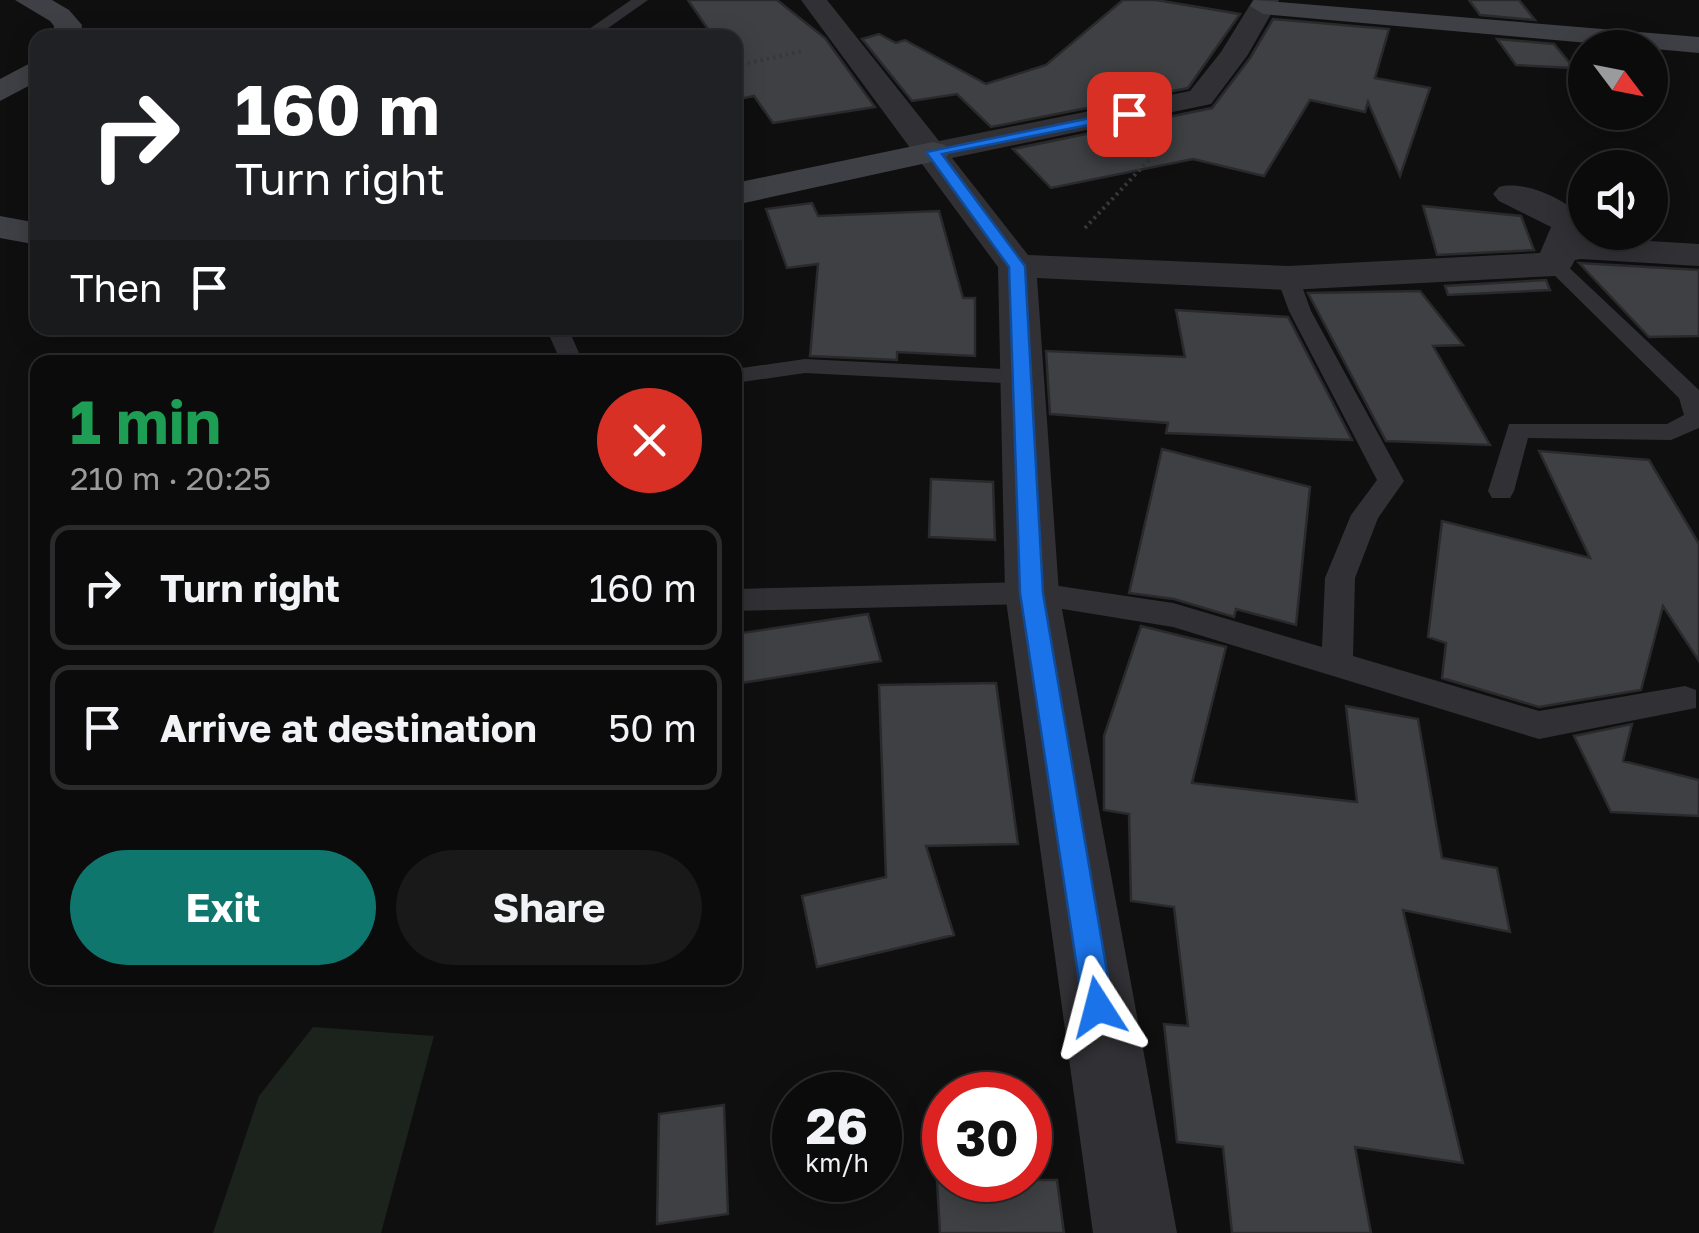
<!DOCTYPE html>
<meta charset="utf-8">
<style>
:root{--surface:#0b0b0c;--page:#19191a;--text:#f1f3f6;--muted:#9a9b9d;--line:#2b2b2d;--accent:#0f766e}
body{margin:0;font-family:"Golos Text",sans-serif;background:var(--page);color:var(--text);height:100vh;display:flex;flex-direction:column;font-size:38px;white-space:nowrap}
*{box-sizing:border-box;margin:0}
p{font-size:32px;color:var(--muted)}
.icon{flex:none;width:55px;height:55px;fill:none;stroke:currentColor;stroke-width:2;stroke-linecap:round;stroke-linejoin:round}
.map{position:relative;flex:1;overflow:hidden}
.sheet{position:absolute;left:30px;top:355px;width:712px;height:630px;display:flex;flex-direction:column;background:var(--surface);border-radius:20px;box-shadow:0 5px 25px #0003,0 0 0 2px var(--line)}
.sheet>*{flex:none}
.top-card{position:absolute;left:30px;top:30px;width:712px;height:305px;border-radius:20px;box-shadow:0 5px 25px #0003,0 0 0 2px var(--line);background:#202124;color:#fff;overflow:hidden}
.needle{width:65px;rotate:122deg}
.controls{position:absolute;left:1568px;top:30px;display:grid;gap:20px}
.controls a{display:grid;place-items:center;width:100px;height:100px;border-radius:50%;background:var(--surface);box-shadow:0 5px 25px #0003,0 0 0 2px var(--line);font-size:50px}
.speed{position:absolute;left:772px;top:1072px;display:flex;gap:20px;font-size:50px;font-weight:700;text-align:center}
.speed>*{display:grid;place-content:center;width:130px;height:130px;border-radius:50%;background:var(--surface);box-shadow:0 5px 25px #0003,0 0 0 2px var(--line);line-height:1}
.speed small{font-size:25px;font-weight:400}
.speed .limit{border:15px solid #d22;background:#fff;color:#111}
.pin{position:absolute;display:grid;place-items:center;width:85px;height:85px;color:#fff;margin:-42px;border-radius:20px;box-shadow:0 5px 15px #0006}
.me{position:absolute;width:110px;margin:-55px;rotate:351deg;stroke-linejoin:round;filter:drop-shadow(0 0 8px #0008)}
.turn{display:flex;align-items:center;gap:35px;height:210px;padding:0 40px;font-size:45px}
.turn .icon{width:130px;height:130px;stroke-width:2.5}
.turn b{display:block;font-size:70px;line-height:85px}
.then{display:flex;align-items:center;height:95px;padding:0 40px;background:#0003;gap:20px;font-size:38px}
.round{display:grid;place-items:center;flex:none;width:105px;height:105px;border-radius:52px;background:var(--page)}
.headline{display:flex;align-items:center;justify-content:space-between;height:170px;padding:0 40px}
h1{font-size:60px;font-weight:700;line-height:75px;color:#1e9e55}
.button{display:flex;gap:20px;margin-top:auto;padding:20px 40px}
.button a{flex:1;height:115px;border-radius:60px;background:var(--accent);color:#fff;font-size:40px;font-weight:700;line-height:115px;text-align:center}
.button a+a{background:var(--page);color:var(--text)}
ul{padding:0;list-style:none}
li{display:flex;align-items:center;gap:30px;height:125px;margin:0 20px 15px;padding:0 20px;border:5px solid var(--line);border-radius:20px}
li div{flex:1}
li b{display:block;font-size:38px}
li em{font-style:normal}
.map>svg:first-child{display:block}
</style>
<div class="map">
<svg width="1699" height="1233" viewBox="0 0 1699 1233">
<rect width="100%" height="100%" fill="#0f0f10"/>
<path fill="#1c231d" d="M 313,1027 L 434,1036 L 381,1233 L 213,1233 L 259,1096 Z"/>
<path fill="#3f4043" stroke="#2a2a2c" stroke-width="2.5" d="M 688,0 L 777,0 L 825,38 L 875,107 L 773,123 L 754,96 L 735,100 L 735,38 L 714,38 Z
M 1123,0 L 1156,0 L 1240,14 L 1188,88 L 991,127 L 957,94 L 912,101 L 862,39 L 879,34 L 896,43 L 905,40 L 986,84 L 1046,65 Z
M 1469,0 L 1519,0 L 1535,20 L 1480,15 Z
M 1273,19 L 1389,29 L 1375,78 L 1430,88 L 1400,176 L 1368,102 L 1365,112 L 1310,100 L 1264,176 L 1193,159 L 1051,188 L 1013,149 L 1212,108 L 1250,58 Z
M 1497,39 L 1554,44 L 1574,68 L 1516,65 Z
M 812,203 L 818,216 L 939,211 L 963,298 L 975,298 L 975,356 L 897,352 L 897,360 L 810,356 L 818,264 L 787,268 L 766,209 Z
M 1423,206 L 1521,216 L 1534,250 L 1437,255 Z
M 1579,263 L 1699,270 L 1699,336 L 1649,337 Z
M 1546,280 L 1550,290 L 1448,295 L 1445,286 Z
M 1420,291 L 1463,345 L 1433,346 L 1490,445 L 1386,441 L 1308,293 Z
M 1176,310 L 1288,317 L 1352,440 L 1166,433 L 1168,423 L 1050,414 L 1046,351 L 1185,357 Z
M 1162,449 L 1310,487 L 1296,625 L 1236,609 L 1234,617 L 1174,599 L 1129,593 Z
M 1539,451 L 1649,460 L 1699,544 L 1699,661 L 1663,606 L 1641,690 L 1539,707 L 1442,678 L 1446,643 L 1428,637 L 1442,521 L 1590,558 Z
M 931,479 L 993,482 L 995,540 L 929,537 Z
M 868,614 L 881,661 L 735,684 L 735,634 Z
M 1141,626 L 1226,647 L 1192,783 L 1357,802 L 1346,706 L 1418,719 L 1442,858 L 1497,868 L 1510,932 L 1403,910 L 1463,1163 L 1355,1147 L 1371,1233 L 1232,1233 L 1223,1147 L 1177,1142 L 1164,1024 L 1188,1026 L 1174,907 L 1131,901 L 1129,814 L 1104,810 L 1104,736 Z
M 996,683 L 1018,844 L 926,846 L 954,935 L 817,967 L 802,896 L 886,877 L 879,685 Z
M 1632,724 L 1623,761 L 1699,780 L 1699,816 L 1611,812 L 1574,736 Z
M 724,1105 L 728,1214 L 657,1224 L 659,1114 Z
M 937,1180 L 1057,1180 L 1064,1233 L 940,1233 Z"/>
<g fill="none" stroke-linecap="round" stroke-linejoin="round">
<path stroke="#37383c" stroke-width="4" stroke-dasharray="2.5 4" stroke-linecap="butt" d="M 735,66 L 803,51
M 1085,228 L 1162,146"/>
<path fill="#313135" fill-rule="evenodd" d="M 631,0 L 648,0 L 594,38 L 576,38 Z
M 1554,258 L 1561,260 L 1699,390 L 1699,428 L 1671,440 L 1528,438 L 1514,491 L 1510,498 L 1492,498 L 1488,491 L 1509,424 L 1667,424 L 1684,415 L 1679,398 L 1547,268 L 1544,264 L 1547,260 Z
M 1288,272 L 1299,278 L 1311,311 L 1404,481 L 1378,518 L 1355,578 L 1353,656 L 1539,711 L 1685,686 L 1696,690 L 1696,708 L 1539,739 L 1173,627 L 1032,604 L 735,611 L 735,589 L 1032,582 L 1173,603 L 1322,647 L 1325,578 L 1351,515 L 1377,480 L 1289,311 L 1277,278 Z
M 546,328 L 568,328 L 583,362 L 561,362 Z
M 805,359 L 1022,370 L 1034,377 L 1022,384 L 805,373 L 735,383 L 735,369 Z"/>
<path fill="#313135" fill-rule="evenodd" d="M 801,0 L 827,0 L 939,141 L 1190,91 L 1221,52 L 1253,0 L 1279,0 L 1247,56 L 1211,104 L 952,158 L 1028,255 L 1288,266 L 1540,253 L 1551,227 L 1499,201 L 1493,194 L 1499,187 C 1526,180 1567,200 1585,220 L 1584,237 L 1699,244 L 1699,266 L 1581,259 L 1575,260 L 1568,272 L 1554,276 L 1288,290 L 1037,278 L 1059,593 L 1177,1233 L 1093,1233 L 1005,593 L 998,267 Z"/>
<path fill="#3f4045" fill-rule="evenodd" d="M 15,0 L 52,0 L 69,10 L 82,25 L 81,38 L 53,38 L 54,26 L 50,21 Z
M 1254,0 L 1699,37 L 1699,53 L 1263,14 L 1250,6 Z
M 38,59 L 38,81 L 0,101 L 0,79 Z
M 933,142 L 945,145 L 950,152 L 945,159 L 735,205 L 735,183 Z
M 0,216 L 38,223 L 38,245 L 0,238 Z"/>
</g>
<path fill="#1a73e8" stroke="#114b97" stroke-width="2.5" d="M 1129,110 L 1135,114 L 1134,116 L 942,154 L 1025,266 L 1043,593 L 1113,1007 L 1109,1018 L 1098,1022 L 1088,1018 L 1083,1007 L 1020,593 L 1009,267 L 926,152 Z"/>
</svg>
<div class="controls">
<a><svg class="needle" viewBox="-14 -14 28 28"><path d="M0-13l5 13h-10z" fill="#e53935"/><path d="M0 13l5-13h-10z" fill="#9a9b9d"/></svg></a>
<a><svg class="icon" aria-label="sound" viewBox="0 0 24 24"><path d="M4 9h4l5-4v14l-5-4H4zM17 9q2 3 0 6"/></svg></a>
</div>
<div class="speed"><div>26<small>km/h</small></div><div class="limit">30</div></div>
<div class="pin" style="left:1129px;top:114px;background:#d93025"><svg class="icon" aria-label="arrive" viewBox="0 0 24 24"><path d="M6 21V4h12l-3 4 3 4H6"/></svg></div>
<svg class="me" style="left:1098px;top:1007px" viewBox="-20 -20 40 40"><path d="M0-17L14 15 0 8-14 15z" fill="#1a73e8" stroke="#fff" stroke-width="4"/></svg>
<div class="top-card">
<div class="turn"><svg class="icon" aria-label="right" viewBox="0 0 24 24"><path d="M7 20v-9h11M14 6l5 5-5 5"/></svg><div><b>160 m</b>Turn right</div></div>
<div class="then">Then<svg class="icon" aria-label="arrive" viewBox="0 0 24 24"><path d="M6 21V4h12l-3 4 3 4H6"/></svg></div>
</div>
<section class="sheet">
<div class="headline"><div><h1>1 min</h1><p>210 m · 20:25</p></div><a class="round" style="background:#d93025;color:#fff"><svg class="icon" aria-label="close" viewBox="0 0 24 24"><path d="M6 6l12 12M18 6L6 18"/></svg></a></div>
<ul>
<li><svg class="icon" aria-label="right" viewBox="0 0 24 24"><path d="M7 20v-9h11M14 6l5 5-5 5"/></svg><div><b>Turn right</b></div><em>160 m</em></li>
<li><svg class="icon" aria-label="arrive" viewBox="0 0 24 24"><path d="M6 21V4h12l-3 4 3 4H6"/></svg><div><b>Arrive at destination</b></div><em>50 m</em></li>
</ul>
<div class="button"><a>Exit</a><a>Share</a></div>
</section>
</div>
